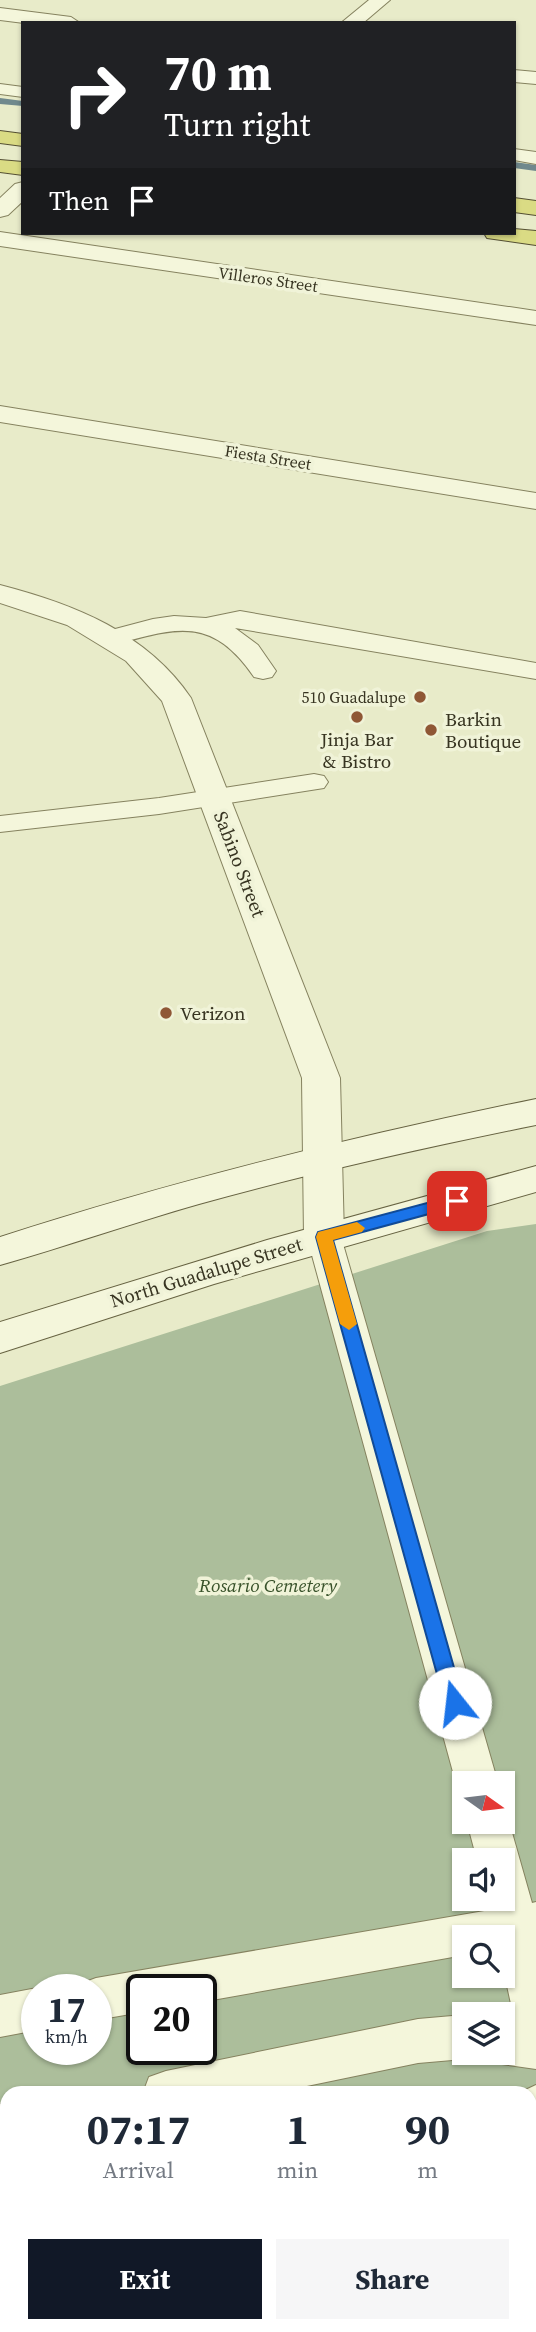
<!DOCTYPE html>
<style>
:root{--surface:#fff;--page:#f6f6f7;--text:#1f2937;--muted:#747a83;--accent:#111827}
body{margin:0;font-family:"Source Serif 4",serif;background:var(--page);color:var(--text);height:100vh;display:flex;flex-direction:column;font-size:26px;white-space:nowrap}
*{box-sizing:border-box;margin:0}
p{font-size:23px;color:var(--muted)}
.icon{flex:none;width:38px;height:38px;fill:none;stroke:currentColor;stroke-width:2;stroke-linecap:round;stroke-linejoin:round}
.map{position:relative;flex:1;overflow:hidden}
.details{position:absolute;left:0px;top:2086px;width:537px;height:247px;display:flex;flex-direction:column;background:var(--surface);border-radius:21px 21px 0 0;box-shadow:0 2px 5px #0004}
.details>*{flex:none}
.banner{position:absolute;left:21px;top:21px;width:495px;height:214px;border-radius:0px;box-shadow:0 2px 5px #0004;background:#202124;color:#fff;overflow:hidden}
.needle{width:46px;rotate:104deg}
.controls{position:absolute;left:452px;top:1771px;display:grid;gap:14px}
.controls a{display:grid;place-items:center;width:63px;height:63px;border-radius:0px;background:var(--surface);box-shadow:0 2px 5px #0004;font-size:35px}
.speed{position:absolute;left:21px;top:1974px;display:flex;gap:14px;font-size:35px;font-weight:700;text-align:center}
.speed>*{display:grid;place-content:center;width:91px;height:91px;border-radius:50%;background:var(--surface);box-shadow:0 2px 5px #0004;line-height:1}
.speed small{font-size:18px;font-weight:400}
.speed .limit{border:4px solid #111;border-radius:10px;background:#fff;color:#111}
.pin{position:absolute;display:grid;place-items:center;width:60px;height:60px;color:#fff;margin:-30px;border-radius:14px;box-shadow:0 4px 10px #0006}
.me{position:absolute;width:77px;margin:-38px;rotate:344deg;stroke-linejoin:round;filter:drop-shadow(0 0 5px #0008)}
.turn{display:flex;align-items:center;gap:24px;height:147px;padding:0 28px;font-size:32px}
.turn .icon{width:91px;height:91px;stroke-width:2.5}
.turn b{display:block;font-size:49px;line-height:60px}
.then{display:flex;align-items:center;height:66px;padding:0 28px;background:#0003;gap:14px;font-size:26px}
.eta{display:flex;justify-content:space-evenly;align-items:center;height:119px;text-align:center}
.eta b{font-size:42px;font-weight:700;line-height:49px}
.button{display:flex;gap:14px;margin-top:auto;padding:14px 28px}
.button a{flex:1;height:80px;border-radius:0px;background:var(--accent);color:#fff;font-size:28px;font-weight:700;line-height:80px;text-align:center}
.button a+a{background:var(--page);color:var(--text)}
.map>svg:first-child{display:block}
</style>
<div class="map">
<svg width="536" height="2332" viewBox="0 0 536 2332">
<rect width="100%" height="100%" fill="#e8ebc9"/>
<path fill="#acbe9b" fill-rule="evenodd" d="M 536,1224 L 536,2332 L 0,2332 L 0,1386 L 487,1231 ZM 464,1783 L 502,1783 L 502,1822 L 464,1822 ZM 464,1860 L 502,1860 L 502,1899 L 464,1899 ZM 464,1937 L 502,1937 L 502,1976 L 464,1976 ZM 37,1990 L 96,1990 L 96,2049 L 37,2049 ZM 142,1990 L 201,1990 L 201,2049 L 142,2049 ZM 464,2014 L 502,2014 L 502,2053 L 464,2053 ZM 7,2093 L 530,2093 L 530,2326 L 7,2326 Z"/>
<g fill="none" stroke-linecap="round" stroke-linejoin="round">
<path fill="#70898d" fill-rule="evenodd" d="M 0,98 L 23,101 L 23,106 L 0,104 Z
M 514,162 L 536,165 L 536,171 L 514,168 Z"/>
<defs>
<path id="service" d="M 0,84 L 23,87 L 23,97 L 0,94 Z
M 514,149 L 536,152 L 536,164 L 514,160 Z
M 240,611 L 536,663 L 536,679 L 235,628 L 258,645 L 276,671 L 272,677 L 263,679 L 254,677 C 210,613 174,629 109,646 L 100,643 L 96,638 L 100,633 L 153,619 L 174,616 L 206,618 Z
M 314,774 L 324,776 L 328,782 L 324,788 L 159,814 L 0,832 L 0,816 L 159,798 Z
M 324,1225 L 336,1228 L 341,1237 L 498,1783 L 464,1783 L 464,1797 L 456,1783 L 307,1237 L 312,1228 Z
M 502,1808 L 509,1822 L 532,1903 L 536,1902 L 536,2069 L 502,2064 L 486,2057 L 484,2053 L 502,2053 L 502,2020 L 515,2022 L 502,1963 L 502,1937 L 464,1937 L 464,1955 L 201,2002 L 201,1990 L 142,1990 L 142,2012 L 96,2020 L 96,1990 L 77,1990 L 80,1984 L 96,1978 L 490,1910 L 487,1899 L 502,1899 L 502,1860 L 477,1860 L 467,1822 L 502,1822 Z
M 37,1988 L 42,1990 L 37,1990 L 37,2030 L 0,2037 L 0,1995 Z
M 464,2015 L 464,2053 L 479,2053 L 464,2059 L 418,2063 L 273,2093 L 143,2093 L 149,2077 L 166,2071 L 418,2019 Z
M 536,2085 L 536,2224 L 530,2222 L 530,2093 L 519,2093 Z
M 7,2102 L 7,2148 L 0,2150 L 0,2104 Z"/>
<path id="minor" d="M 369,0 L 390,0 L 363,23 L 341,23 Z
M 0,8 L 71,17 L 80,23 L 24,23 L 0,20 Z
M 514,70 L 536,72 L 536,84 L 514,82 Z
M 23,182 L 23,201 L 8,215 L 0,217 L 0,198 L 15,184 Z
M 0,232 L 536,311 L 536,325 L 0,246 Z
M 0,406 L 536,493 L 536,509 L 0,422 Z
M 0,585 C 74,604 147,633 191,698 L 340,1078 L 344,1237 L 338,1247 L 324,1251 L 310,1247 L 304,1237 L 302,1078 L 162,701 L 126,661 L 67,625 L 0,603 Z"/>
<path id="secondary" d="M 536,1099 L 536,1125 C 423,1148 310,1173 199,1204 C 132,1223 67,1246 0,1265 L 0,1237 C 176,1180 355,1136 536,1099 Z
M 536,1166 L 536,1192 L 214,1284 L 0,1353 L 0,1322 L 267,1240 Z"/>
<path id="trunk" d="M 0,131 L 23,134 L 23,146 L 0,143 Z
M 0,160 L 23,162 L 23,175 L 0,172 Z
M 514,198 L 536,201 L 536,215 L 514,212 Z
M 514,229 L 536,231 L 536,245 L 487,238 L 484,233 L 514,233 Z"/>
</defs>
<use href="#service" stroke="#85825f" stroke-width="2"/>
<use href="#minor" stroke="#85825f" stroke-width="2"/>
<use href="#secondary" stroke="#676342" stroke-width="2"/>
<use href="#trunk" stroke="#544f33" stroke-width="2"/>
<use href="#service" fill="#f4f6db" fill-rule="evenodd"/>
<use href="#minor" fill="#f4f6db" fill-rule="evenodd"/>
<use href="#secondary" fill="#f4f6db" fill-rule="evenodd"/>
<use href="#trunk" fill="#dadb84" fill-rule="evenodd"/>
</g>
<path fill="#1a73e8" stroke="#114b97" stroke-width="2" d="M 457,1195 L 462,1197 L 465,1201 L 462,1205 L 333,1240 L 464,1703 L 462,1708 L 455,1711 L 448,1708 L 445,1703 L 316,1237 L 318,1232 Z"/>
<path fill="#f59e0b" d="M 357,1222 L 365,1228 L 362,1232 L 333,1240 L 357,1324 L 349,1330 L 340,1324 L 316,1237 L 318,1232 Z"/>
<g fill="#8f5735" stroke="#f0f3d8" stroke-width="2.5">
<circle cx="420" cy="697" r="7"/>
<circle cx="357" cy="717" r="7"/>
<circle cx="431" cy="730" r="7"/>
<circle cx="166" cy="1013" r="7"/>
</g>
<g text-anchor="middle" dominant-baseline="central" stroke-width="7" stroke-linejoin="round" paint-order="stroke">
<g font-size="16" fill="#373421" stroke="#f0f3d8">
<text transform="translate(268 279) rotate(8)">Villeros Street</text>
<text transform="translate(268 457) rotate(9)">Fiesta Street</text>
</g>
<g font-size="16" fill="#373421" stroke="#f0f3d8" text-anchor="end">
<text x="406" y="697">510 Guadalupe</text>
</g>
<g font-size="19" fill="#373421" stroke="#f0f3d8" text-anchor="start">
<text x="445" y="719">Barkin<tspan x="445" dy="22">Boutique</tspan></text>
<text x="357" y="739" text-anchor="middle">Jinja Bar<tspan x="357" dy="22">&amp; Bistro</tspan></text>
<text x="180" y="1013">Verizon</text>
</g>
<g font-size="19" fill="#373421" stroke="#f0f3d8">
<text transform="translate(240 864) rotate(69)">Sabino Street</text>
<text transform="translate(206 1272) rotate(-17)">North Guadalupe Street</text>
</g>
<g font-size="19" font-style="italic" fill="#38522a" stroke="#f0f3d8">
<text x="268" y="1585">Rosario Cemetery</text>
</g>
</g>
</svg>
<div class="controls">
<a><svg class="needle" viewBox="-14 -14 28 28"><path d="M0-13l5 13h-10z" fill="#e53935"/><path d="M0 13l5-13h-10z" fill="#747a83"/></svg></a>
<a><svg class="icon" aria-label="sound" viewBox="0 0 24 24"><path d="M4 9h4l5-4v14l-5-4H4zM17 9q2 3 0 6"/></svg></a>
<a><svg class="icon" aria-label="search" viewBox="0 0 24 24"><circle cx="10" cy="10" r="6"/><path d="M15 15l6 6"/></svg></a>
<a><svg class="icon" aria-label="layers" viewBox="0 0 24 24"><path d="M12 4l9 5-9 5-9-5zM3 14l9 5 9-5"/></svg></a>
</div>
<div class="speed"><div>17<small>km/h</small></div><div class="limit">20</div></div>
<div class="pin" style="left:457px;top:1201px;background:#d93025"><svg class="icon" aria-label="arrive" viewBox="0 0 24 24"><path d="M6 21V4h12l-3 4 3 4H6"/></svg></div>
<svg class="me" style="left:455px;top:1703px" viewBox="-20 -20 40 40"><circle r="19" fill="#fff"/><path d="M0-13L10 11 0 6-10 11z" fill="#1a73e8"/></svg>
<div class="banner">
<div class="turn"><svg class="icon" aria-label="right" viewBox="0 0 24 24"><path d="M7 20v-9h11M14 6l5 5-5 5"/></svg><div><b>70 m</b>Turn right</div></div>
<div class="then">Then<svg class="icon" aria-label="arrive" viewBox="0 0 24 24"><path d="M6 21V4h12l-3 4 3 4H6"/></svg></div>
</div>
<section class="details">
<div class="eta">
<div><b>07:17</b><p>Arrival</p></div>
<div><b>1</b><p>min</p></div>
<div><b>90</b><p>m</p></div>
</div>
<div class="button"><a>Exit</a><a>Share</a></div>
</section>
</div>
